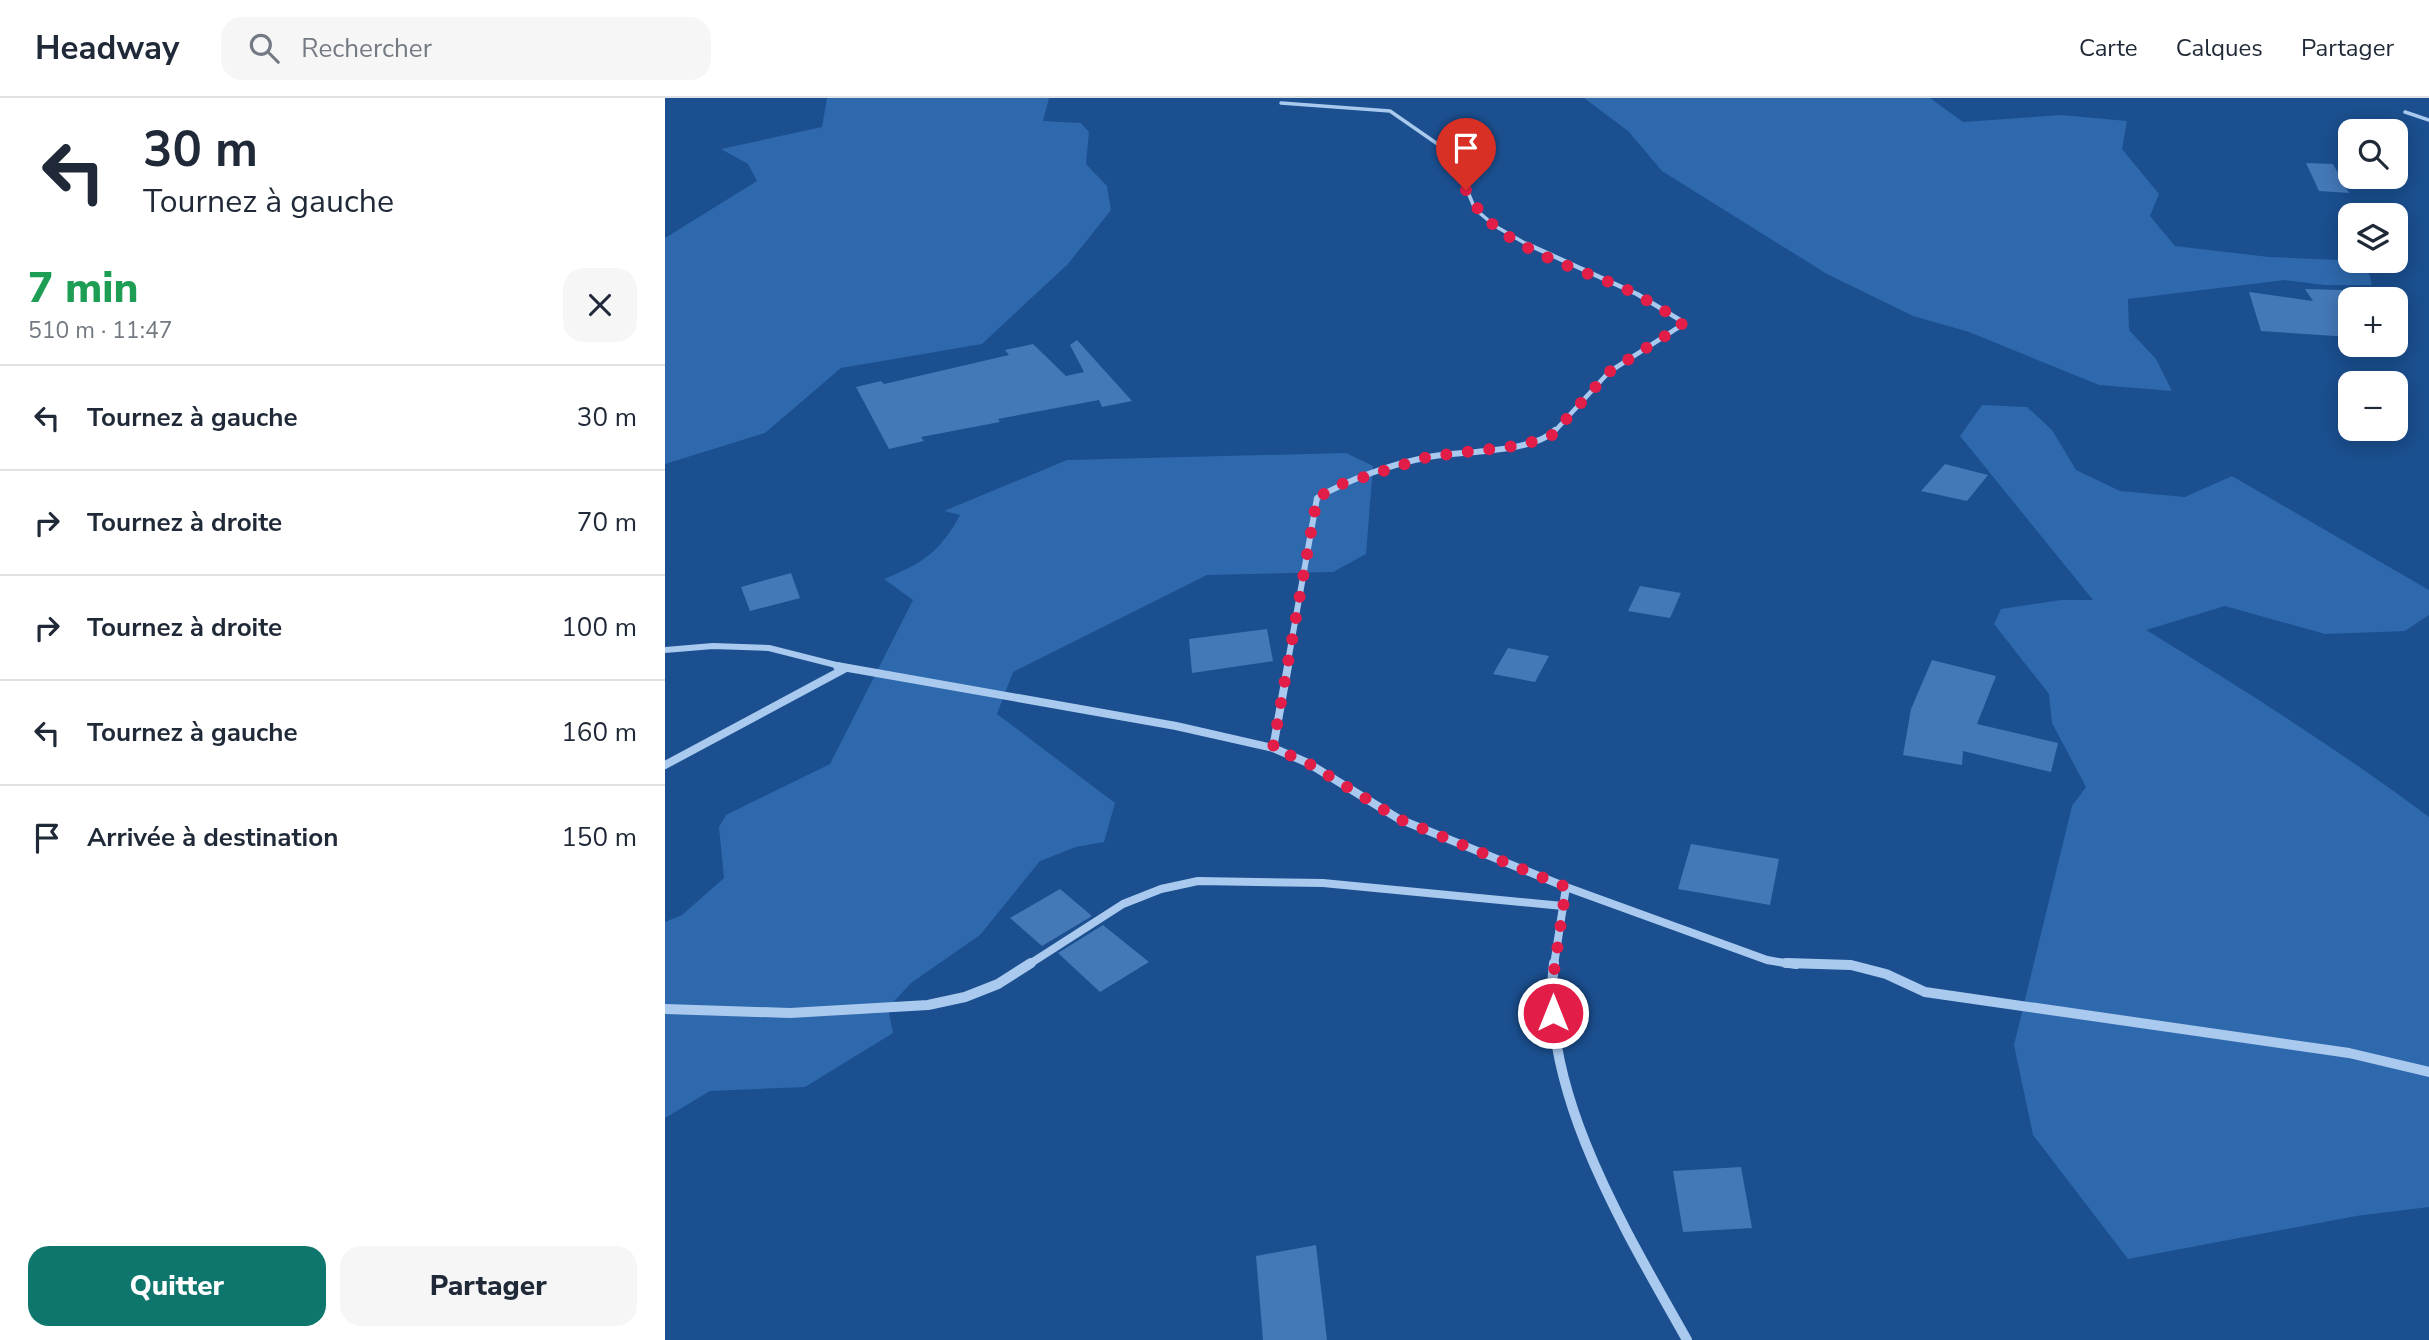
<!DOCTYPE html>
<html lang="fr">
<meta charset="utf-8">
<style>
:root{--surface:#fff;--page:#f6f6f7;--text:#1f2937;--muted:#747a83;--line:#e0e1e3;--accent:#0f766e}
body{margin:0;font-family:"Nunito Sans",sans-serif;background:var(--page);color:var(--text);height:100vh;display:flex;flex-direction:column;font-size:26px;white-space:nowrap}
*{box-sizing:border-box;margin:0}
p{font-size:23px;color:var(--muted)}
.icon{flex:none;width:38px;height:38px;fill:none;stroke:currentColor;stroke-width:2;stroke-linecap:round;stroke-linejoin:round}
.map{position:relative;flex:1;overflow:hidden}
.details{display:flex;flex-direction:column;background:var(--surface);width:665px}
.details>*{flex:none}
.guide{background:#fff;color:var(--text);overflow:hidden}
.fabs{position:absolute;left:1673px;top:21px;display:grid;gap:14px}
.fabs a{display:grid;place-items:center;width:70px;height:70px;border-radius:14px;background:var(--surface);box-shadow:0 4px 18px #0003;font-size:35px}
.pin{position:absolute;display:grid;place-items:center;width:60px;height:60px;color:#fff;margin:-72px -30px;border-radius:50% 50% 50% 0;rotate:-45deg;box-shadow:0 0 7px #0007}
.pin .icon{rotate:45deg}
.me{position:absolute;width:77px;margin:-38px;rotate:0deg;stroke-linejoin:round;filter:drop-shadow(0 0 5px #0008)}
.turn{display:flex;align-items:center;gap:24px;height:147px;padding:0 28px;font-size:32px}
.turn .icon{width:91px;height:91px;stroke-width:2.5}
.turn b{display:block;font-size:49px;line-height:60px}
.round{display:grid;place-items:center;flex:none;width:74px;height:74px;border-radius:21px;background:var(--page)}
.summary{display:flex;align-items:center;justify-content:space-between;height:119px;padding:0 28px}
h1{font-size:42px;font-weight:800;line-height:52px;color:#1e9e55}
.primary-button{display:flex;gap:14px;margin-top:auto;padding:14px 28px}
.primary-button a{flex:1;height:80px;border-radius:21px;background:var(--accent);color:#fff;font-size:28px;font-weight:800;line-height:80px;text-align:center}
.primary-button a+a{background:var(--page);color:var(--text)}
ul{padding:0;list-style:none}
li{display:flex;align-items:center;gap:21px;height:105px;padding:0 28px;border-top:2px solid var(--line)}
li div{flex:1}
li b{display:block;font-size:26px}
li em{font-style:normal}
header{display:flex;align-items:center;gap:42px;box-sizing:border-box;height:98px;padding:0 35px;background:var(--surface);border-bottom:2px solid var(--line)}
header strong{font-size:33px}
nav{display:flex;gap:38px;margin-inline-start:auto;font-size:24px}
.search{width:490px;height:63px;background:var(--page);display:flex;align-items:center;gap:18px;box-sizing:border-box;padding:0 24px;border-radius:21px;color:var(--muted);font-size:26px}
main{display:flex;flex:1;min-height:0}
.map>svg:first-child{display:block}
</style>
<header>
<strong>Headway</strong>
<div class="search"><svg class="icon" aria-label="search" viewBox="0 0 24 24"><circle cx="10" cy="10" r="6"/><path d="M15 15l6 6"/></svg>Rechercher</div>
<nav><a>Carte</a><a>Calques</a><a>Partager</a></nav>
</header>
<main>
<section class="details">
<div class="guide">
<div class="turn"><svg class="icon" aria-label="left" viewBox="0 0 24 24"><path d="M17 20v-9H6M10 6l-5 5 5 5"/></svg><div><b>30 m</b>Tournez à gauche</div></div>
</div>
<div class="summary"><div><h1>7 min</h1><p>510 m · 11:47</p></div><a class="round"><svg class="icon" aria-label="close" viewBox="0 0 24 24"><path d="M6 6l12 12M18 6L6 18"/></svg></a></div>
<ul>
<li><svg class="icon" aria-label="left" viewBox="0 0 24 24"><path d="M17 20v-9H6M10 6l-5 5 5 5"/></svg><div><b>Tournez à gauche</b></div><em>30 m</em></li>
<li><svg class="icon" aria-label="right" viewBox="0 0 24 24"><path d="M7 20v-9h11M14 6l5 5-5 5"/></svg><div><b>Tournez à droite</b></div><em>70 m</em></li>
<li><svg class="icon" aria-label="right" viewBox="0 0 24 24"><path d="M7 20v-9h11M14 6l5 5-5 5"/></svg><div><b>Tournez à droite</b></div><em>100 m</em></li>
<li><svg class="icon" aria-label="left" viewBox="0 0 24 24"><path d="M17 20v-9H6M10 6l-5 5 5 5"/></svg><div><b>Tournez à gauche</b></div><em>160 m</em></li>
<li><svg class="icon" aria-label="arrive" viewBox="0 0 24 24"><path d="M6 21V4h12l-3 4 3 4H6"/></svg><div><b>Arrivée à destination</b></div><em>150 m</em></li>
</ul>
<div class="primary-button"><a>Quitter</a><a>Partager</a></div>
</section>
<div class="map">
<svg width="1764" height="1242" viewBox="0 0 1764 1242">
<rect width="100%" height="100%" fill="#1b4f8f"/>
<path fill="#2e69ad" d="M 162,0 L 384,0 L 378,23 L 416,25 L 424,34 L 421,66 L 442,88 L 446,112 L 403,166 L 317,246 L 176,270 L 100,335 L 0,366 L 0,140 L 92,83 L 83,66 L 56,51 L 157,29 Z
M 919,0 L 1265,0 L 1298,24 L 1396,17 L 1462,23 L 1457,51 L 1494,96 L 1485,118 L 1510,148 L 1604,159 L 1701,163 L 1707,187 L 1660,187 L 1620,182 L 1463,201 L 1464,232 L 1491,261 L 1507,293 L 1434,287 L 1304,234 L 1248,218 L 1162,176 L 997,73 L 963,33 Z
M 1317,307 L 1362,309 L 1387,332 L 1411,372 L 1455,393 L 1520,399 L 1567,378 L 1764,492 L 1764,517 L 1740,533 L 1660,536 L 1560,508 L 1481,532 C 1578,591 1673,651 1764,719 L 1764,1109 L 1691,1118 L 1463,1161 L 1368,1037 L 1349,947 L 1407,708 L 1421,689 L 1387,625 L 1384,596 L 1329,526 L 1336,511 L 1396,502 L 1428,502 L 1295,338 Z
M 681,355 L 708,368 L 701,456 L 668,474 L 542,477 L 348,574 L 332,616 L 450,705 L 439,744 L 411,749 L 375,763 L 315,837 L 246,885 L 223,910 L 228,935 L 140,989 L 45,993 L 0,1020 L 0,824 L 17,817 L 59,780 L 54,729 L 61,717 L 165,666 L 248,502 L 219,481 C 257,466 276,453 295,417 L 279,413 L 402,362 Z"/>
<path fill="#4478b7" d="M 1641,65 L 1668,66 L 1684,95 L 1654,93 Z
M 1640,191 L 1677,192 L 1685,204 L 1685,239 L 1596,233 L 1584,194 L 1648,203 Z
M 412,242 L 467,303 L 437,309 L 434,302 L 333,321 L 335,324 L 256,339 L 259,343 L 224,351 L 191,289 L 216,283 L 219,286 L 344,257 L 340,252 L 368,246 L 401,278 L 419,274 L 405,247 Z
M 1280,366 L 1323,377 L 1302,403 L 1256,393 Z
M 126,475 L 135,500 L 85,513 L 76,489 Z
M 975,488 L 1016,495 L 1005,520 L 963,513 Z
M 602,531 L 608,563 L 527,575 L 524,541 Z
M 843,550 L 884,558 L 870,584 L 828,576 Z
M 1267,562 L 1331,578 L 1312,626 L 1393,645 L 1386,674 L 1298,653 L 1297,667 L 1238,657 L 1246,611 Z
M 1026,746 L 1114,761 L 1105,807 L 1013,791 Z
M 395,791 L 427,818 L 377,848 L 345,820 Z
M 438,827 L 484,864 L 435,894 L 393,855 Z
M 1076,1069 L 1087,1130 L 1018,1134 L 1008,1073 Z
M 651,1147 L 662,1242 L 598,1242 L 591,1158 Z"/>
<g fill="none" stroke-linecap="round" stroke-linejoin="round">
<path stroke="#a9c9ee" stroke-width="3.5" d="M 616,5 L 725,13 L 787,56 L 810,111 L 830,128 L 865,148
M 1740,14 L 1764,22"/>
<path stroke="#a9c9ee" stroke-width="4.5" d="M 862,146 L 972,196 L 1015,222 L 1017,227 L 944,274 L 889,334"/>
<path stroke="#a9c9ee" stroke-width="6" d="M 0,552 L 48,548 L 104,550 L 179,569
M 622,569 L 652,400 C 684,381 727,366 764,359 C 795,353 869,355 890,332"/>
<path stroke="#a9c9ee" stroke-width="8" d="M 172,568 L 511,628 L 608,650 L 643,665 L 734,721 L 901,789 L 1102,862 L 1131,867
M 608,650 L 623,568
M 0,667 L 181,570
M 363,867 L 458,806 L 496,791 L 533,783 L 658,785 L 898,808
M 889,867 L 901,789"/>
<path stroke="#a9c9ee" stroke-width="10" d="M 889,865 C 873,992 962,1135 1022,1242
M 1121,865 L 1186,867 L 1221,876 L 1260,894 L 1684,955 L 1764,974
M 0,911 L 125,915 L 263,907 L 300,899 L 333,886 L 366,865"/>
</g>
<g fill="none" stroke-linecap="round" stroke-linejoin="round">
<path stroke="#e11d48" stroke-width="12" stroke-dasharray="0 21.6" d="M 801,92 C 829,149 904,166 958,190 C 978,199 996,211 1015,222 L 1017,227 L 944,274 L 886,338 L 857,347 L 762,359 L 674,387 L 652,400 L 608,650 L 643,665 L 734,721 L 901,789 L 886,895 L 888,915"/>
</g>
</svg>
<div class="fabs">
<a><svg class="icon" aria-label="search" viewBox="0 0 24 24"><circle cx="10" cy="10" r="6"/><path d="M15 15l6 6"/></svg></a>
<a><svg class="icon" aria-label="layers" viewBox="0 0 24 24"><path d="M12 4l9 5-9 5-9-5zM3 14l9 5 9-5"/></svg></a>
<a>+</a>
<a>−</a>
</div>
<div class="pin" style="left:801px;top:92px;background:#d93025"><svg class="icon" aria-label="arrive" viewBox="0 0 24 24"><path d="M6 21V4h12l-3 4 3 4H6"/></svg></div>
<svg class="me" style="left:888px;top:915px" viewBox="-20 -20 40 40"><circle r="17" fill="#e11d48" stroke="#fff" stroke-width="3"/><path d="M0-11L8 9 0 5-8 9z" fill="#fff"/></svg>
</div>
</main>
